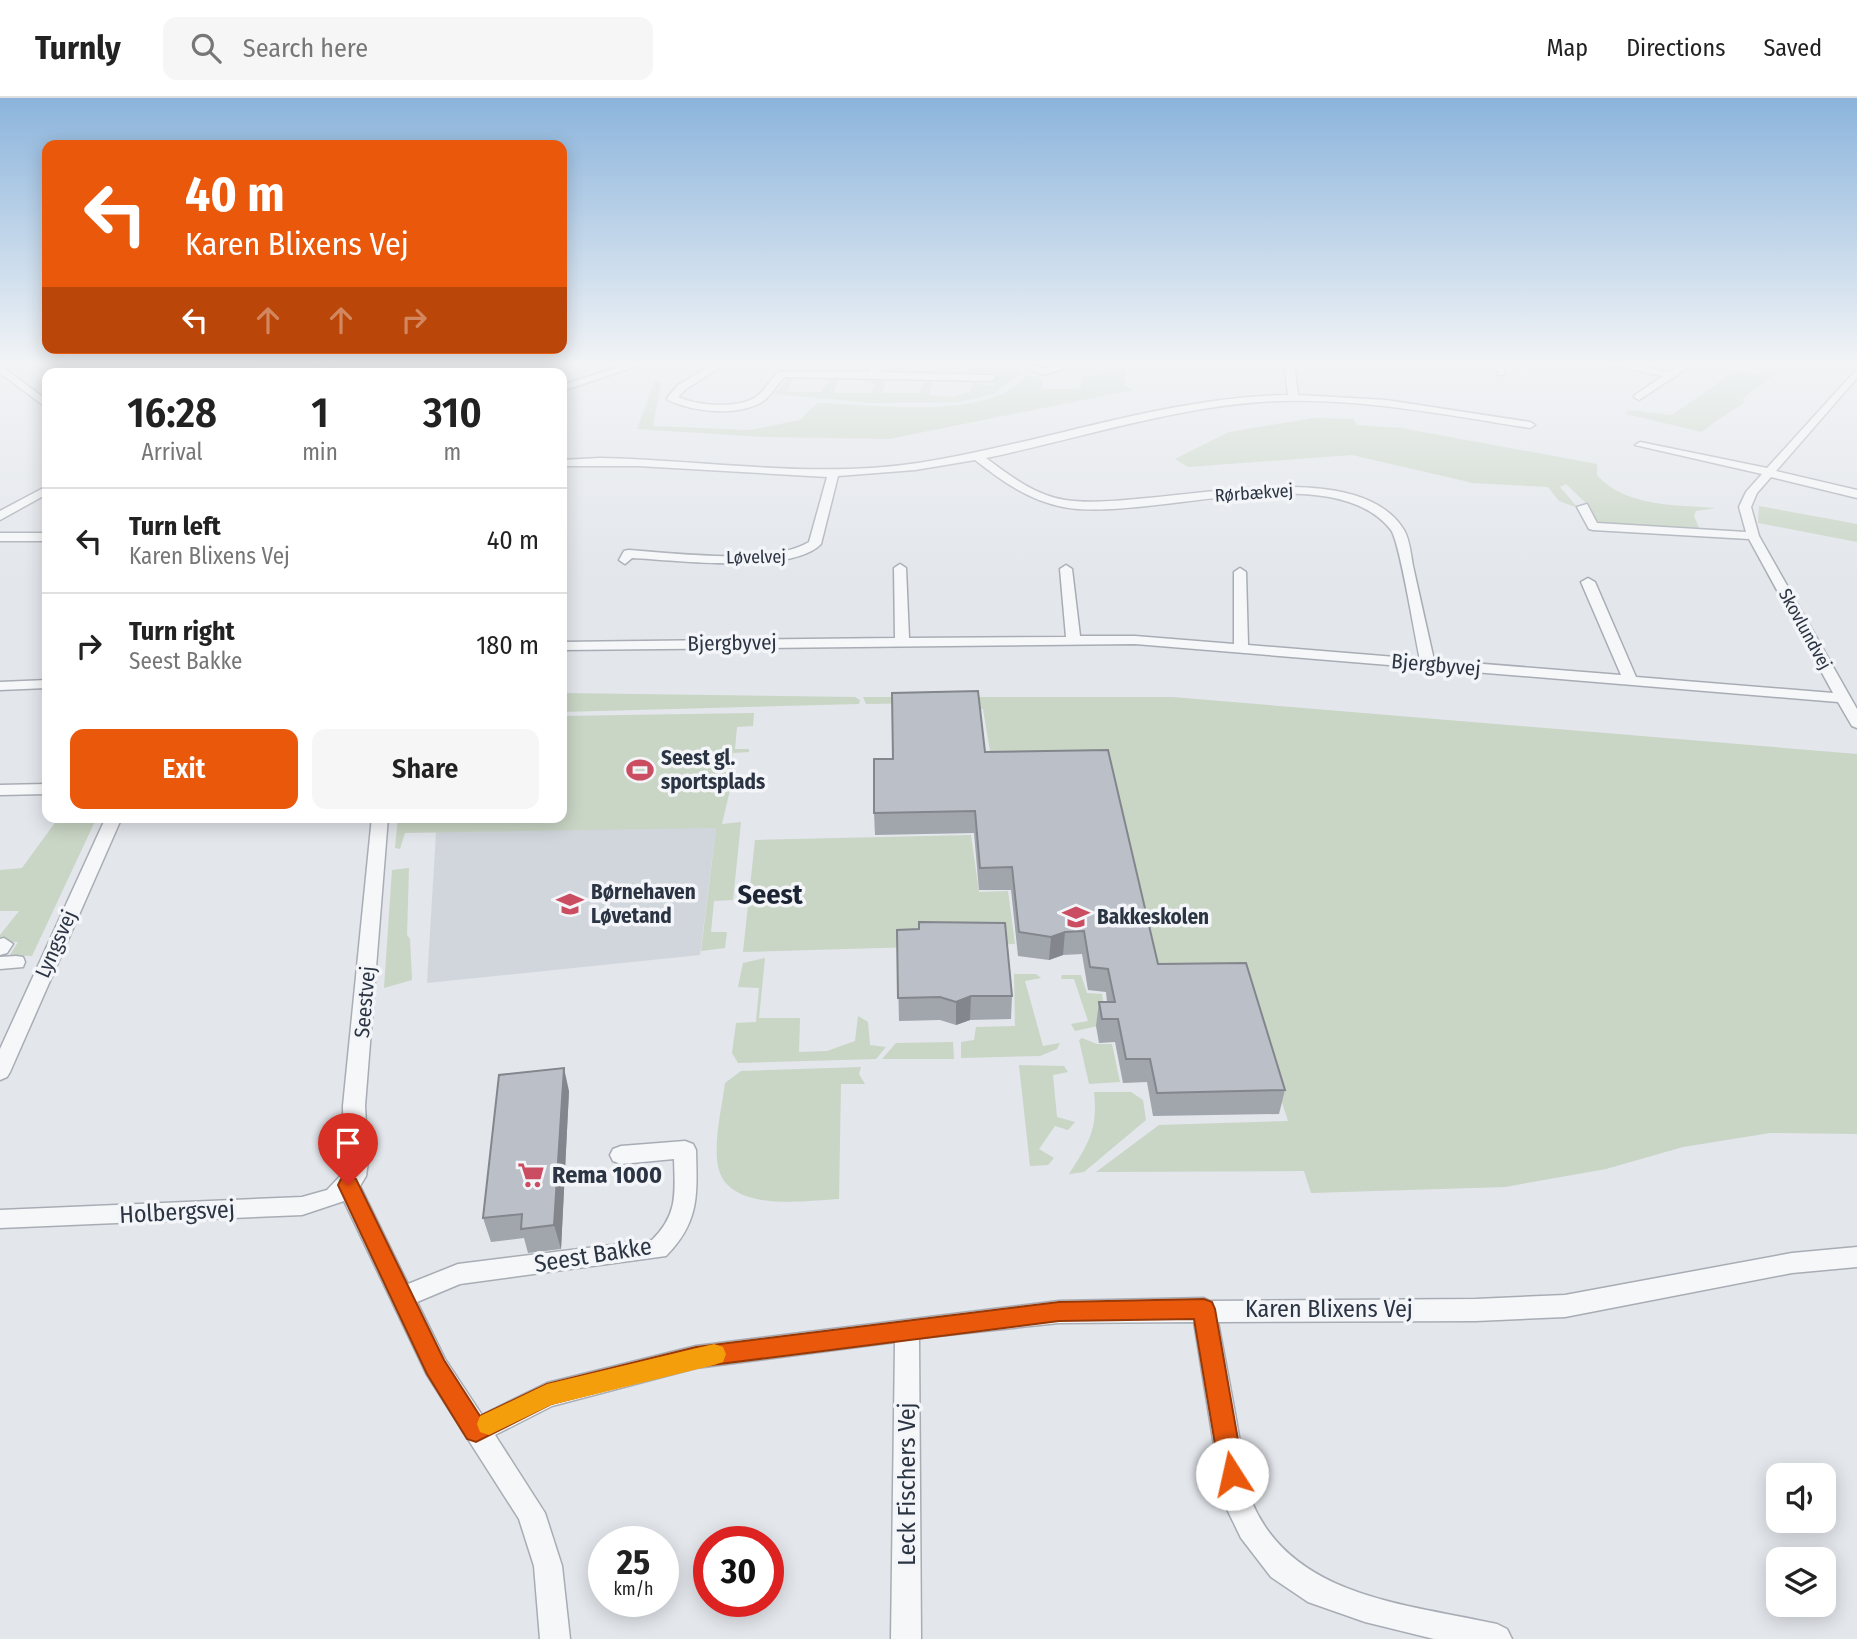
<!DOCTYPE html>
<meta charset="utf-8">
<style>
:root{--surface:#fff;--page:#f6f6f6;--text:#222;--muted:#767676;--line:#e0e0e0;--accent:#ea580c}
body{margin:0;font-family:"Fira Sans Condensed",sans-serif;background:var(--page);color:var(--text);height:100vh;display:flex;flex-direction:column;font-size:26px;white-space:nowrap}
*{box-sizing:border-box;margin:0}
p{font-size:23px;color:var(--muted)}
.icon{flex:none;width:38px;height:38px;fill:none;stroke:currentColor;stroke-width:2;stroke-linecap:round;stroke-linejoin:round}
.map{position:relative;flex:1;overflow:hidden}
.side{position:absolute;left:42px;top:270px;width:525px;height:455px;display:flex;flex-direction:column;background:var(--surface);border-radius:14px;box-shadow:0 4px 18px #0003}
.side>*{flex:none}
.top-card{position:absolute;left:42px;top:42px;width:525px;height:214px;border-radius:14px;box-shadow:0 4px 18px #0003;background:#ea580c;color:#fff;overflow:hidden}
.controls{position:absolute;left:1766px;top:1365px;display:grid;gap:14px}
.controls a{display:grid;place-items:center;width:70px;height:70px;border-radius:14px;background:var(--surface);box-shadow:0 4px 18px #0003;font-size:35px}
.speed{position:absolute;left:588px;top:1428px;display:flex;gap:14px;font-size:35px;font-weight:700;text-align:center}
.speed>*{display:grid;place-content:center;width:91px;height:91px;border-radius:50%;background:var(--surface);box-shadow:0 4px 18px #0003;line-height:1}
.speed small{font-size:18px;font-weight:400}
.speed .limit{border:10px solid #d22;background:#fff;color:#111}
.pin{position:absolute;display:grid;place-items:center;width:60px;height:60px;color:#fff;margin:-72px -30px;border-radius:50% 50% 50% 0;rotate:-45deg;box-shadow:0 0 7px #0007}
.pin .icon{rotate:45deg}
.me{position:absolute;width:77px;margin:-38px;rotate:350deg;stroke-linejoin:round;filter:drop-shadow(0 0 5px #0008)}
.turn{display:flex;align-items:center;gap:24px;height:147px;padding:0 28px;font-size:32px}
.turn .icon{width:91px;height:91px;stroke-width:2.5}
.turn b{display:block;font-size:49px;line-height:60px}
.lanes{display:flex;align-items:center;height:66px;padding:0 28px;background:#0003;justify-content:center;gap:35px;direction:ltr}
.lanes .off{opacity:.35}
.eta{display:flex;justify-content:space-evenly;align-items:center;height:119px;text-align:center}
.eta b{font-size:42px;font-weight:600;line-height:49px}
.button{display:flex;gap:14px;margin-top:auto;padding:14px 28px}
.button a{flex:1;height:80px;border-radius:14px;background:var(--accent);color:#fff;font-size:28px;font-weight:600;line-height:80px;text-align:center}
.button a+a{background:var(--page);color:var(--text)}
ul{padding:0;list-style:none}
li{display:flex;align-items:center;gap:21px;height:105px;padding:0 28px;border-top:2px solid var(--line)}
li div{flex:1}
li b{display:block;font-size:26px}
li em{font-style:normal}
header{display:flex;align-items:center;gap:42px;box-sizing:border-box;height:98px;padding:0 35px;background:var(--surface);border-bottom:2px solid var(--line)}
header strong{font-size:33px}
nav{display:flex;gap:38px;margin-inline-start:auto;font-size:24px}
.search{width:490px;height:63px;background:var(--page);display:flex;align-items:center;gap:18px;box-sizing:border-box;padding:0 24px;border-radius:14px;color:var(--muted);font-size:26px}
.map>svg:first-child{display:block}
</style>
<header>
<strong>Turnly</strong>
<div class="search"><svg class="icon" aria-label="search" viewBox="0 0 24 24"><circle cx="10" cy="10" r="6"/><path d="M15 15l6 6"/></svg>Search here</div>
<nav><a>Map</a><a>Directions</a><a>Saved</a></nav>
</header>
<div class="map">
<svg width="1857" height="1541" viewBox="0 0 1857 1541">
<rect width="100%" height="100%" fill="#e3e6eb"/>
<path fill="#d1d6dd" d="M 710,728 L 716,730 L 700,857 L 427,885 L 436,734 Z"/>
<path fill="#c9d5c5" d="M 9,265 L 254,265 L 248,275 L 56,275 Z
M 968,265 L 1011,265 L 1013,270 L 1020,275 L 994,296 L 960,304 L 872,305 L 774,296 L 790,277 L 794,277 L 787,294 L 821,294 L 830,281 L 838,281 L 834,295 L 871,295 L 876,286 L 864,282 L 886,283 L 882,295 L 919,295 L 924,284 L 933,284 L 929,297 L 953,299 L 970,294 L 973,283 L 977,286 L 993,287 L 995,274 L 978,274 L 977,277 L 961,274 L 968,272 Z
M 1095,265 L 1126,265 L 1124,288 L 1133,292 L 889,341 L 763,339 L 637,331 L 655,283 L 660,283 L 661,287 L 653,328 L 751,332 L 800,322 L 817,305 C 869,306 993,324 1026,277 L 1042,280 L 1042,291 L 1078,291 L 1081,289 L 1081,278 L 1096,278 L 1107,273 L 1107,265 Z
M 1773,265 L 1789,265 L 1742,301 L 1745,304 C 1731,314 1716,321 1702,334 L 1626,316 L 1629,312 L 1672,317 L 1728,278 L 1738,273 L 1757,276 Z
M 1313,320 L 1353,321 L 1357,327 L 1401,330 L 1597,366 L 1597,377 C 1624,409 1678,407 1716,410 L 1696,413 L 1694,418 L 1700,432 L 1601,425 L 1595,423 L 1591,410 L 1566,386 L 1560,389 L 1578,410 L 1559,403 L 1548,389 L 1473,385 L 1352,357 L 1188,369 L 1175,361 L 1229,334 Z
M 1759,408 L 1857,426 L 1857,444 L 1758,425 Z
M 562,595 L 855,599 L 860,602 L 859,606 L 562,614 Z
M 863,599 L 1172,599 L 1857,656 L 1857,1036 L 1770,1035 L 1683,1049 L 1606,1071 L 1505,1089 L 1311,1095 L 1304,1073 L 1096,1074 L 1159,1027 L 1288,1023 L 1243,884 L 1160,885 L 993,671 L 983,611 L 926,610 L 925,605 L 866,606 Z
M 754,615 L 753,628 L 737,629 L 735,651 L 749,651 L 749,654 L 733,655 L 731,678 L 745,678 L 743,690 L 730,692 L 722,726 L 741,724 L 733,802 L 714,803 L 711,834 L 727,834 L 725,850 L 701,853 L 716,730 L 405,735 L 400,751 L 395,750 L 398,719 L 562,719 L 562,618 Z
M 59,719 L 97,719 L 32,858 L 10,857 L 18,844 L 0,844 L 0,837 L 19,813 L 0,813 L 0,772 L 22,770 Z
M 971,737 L 979,794 L 1008,793 L 1015,846 L 743,854 L 755,742 Z
M 409,770 L 407,837 L 410,841 L 412,882 L 384,890 L 392,772 Z
M 765,860 L 759,920 L 800,920 L 799,954 L 827,953 L 855,943 L 858,918 L 868,924 L 870,947 L 886,949 L 876,961 L 738,965 L 732,955 L 736,925 L 756,924 L 759,890 L 738,889 L 743,865 Z
M 1014,876 L 1036,876 L 1041,880 L 1025,883 L 1043,948 L 1060,945 L 1057,951 L 1040,958 L 961,960 L 961,944 L 974,942 L 976,929 L 1015,928 Z
M 1062,877 L 1081,877 L 1087,895 L 1102,896 L 1107,926 L 1075,933 L 1071,926 L 1088,923 L 1074,881 L 1061,881 Z
M 1082,940 L 1097,946 L 1112,946 L 1120,984 L 1089,986 L 1079,942 Z
M 953,944 L 954,961 L 882,961 L 896,945 Z
M 1019,967 L 1064,968 L 1068,974 L 1053,977 L 1057,1019 L 1075,1024 L 1068,1032 L 1055,1028 L 1039,1051 L 1054,1060 L 1048,1067 L 1030,1068 Z
M 861,969 L 859,976 L 865,986 L 841,986 L 839,1101 C 801,1103 719,1116 717,1060 C 715,1036 722,1009 725,985 L 741,973 Z
M 1094,994 L 1131,994 L 1143,1002 L 1146,1022 L 1084,1074 L 1069,1076 C 1089,1045 1098,1031 1094,994 Z"/>
<g fill="none" stroke-linecap="round" stroke-linejoin="round">
<defs>
<path id="street" d="M 325,265 L 339,265 L 316,275 L 301,275 Z
M 631,265 L 646,265 L 562,293 L 562,287 Z
M 715,265 L 727,265 L 686,291 L 678,299 C 698,308 737,311 756,299 C 765,293 770,281 779,274 L 869,274 L 871,265 L 881,265 L 879,274 L 991,277 L 996,280 L 991,283 L 784,279 C 777,287 771,298 762,304 C 737,319 693,314 668,302 L 667,300 L 678,287 Z
M 1016,265 C 1028,265 1040,272 1051,269 L 1048,265 L 1058,265 L 1063,271 L 1043,277 Z
M 1284,265 L 1294,265 L 1298,297 L 1386,302 L 1530,324 L 1535,327 L 1530,330 C 1447,317 1362,300 1277,303 C 1179,307 1082,340 986,360 C 1010,378 1035,397 1065,402 C 1146,415 1353,348 1404,432 C 1410,442 1411,458 1413,468 C 1420,500 1427,531 1434,562 L 1621,577 L 1581,484 L 1588,480 L 1595,484 L 1636,579 L 1833,595 L 1749,441 L 1593,432 L 1589,431 L 1577,409 L 1587,406 L 1597,425 L 1746,434 L 1739,409 L 1746,394 L 1762,376 L 1635,347 L 1640,344 L 1767,370 L 1857,271 L 1857,280 L 1776,373 L 1857,392 L 1857,400 L 1771,379 L 1757,395 L 1751,409 L 1759,438 L 1857,611 L 1857,630 L 1852,628 L 1838,604 L 1135,546 L 562,552 L 562,544 L 895,540 L 894,470 L 900,466 L 906,470 L 909,540 L 1066,539 L 1060,471 L 1066,467 L 1072,471 L 1080,538 L 1135,538 L 1234,546 L 1234,474 L 1240,470 L 1246,474 L 1248,547 L 1420,561 C 1415,540 1400,444 1391,432 C 1332,356 1146,425 1063,409 C 1028,402 1002,383 975,362 L 915,372 L 838,378 L 821,446 C 791,477 675,462 632,460 L 625,466 L 619,462 L 624,453 L 628,452 C 676,455 768,468 809,444 L 827,379 L 638,368 L 562,368 L 562,362 L 600,360 C 706,362 813,381 918,365 C 1037,347 1168,298 1288,297 Z
M 1496,265 L 1506,265 L 1504,277 L 1498,277 Z
M 1599,265 L 1621,265 L 1670,274 L 1683,265 L 1695,265 L 1639,302 L 1634,299 L 1635,297 L 1663,278 Z
M 0,267 L 47,302 L 47,310 L 0,275 Z
M 47,388 L 47,396 L 0,422 L 0,413 Z
M 0,435 L 47,435 L 47,443 L 0,443 Z
M 47,582 L 47,590 L 0,592 L 0,584 Z
M 47,686 L 47,696 L 0,697 L 0,687 Z
M 106,719 L 122,719 L 10,974 L 7,979 L 0,982 L 0,951 Z
M 372,719 L 388,719 L 365,1008 L 368,1064 L 366,1078 L 360,1088 L 408,1186 L 458,1166 L 652,1142 C 678,1116 675,1096 674,1061 L 621,1066 L 613,1063 L 610,1057 L 613,1051 L 621,1048 L 685,1043 L 693,1046 L 696,1052 C 697,1097 700,1123 666,1158 L 460,1186 L 417,1204 L 445,1261 L 482,1317 L 547,1285 L 696,1248 L 1059,1203 L 1204,1200 L 1210,1203 L 1476,1201 L 1565,1197 L 1792,1155 L 1857,1149 L 1857,1169 L 1792,1175 L 1565,1219 L 1476,1223 L 1218,1224 C 1226,1266 1234,1308 1241,1350 C 1244,1367 1245,1387 1251,1402 C 1291,1500 1408,1506 1497,1526 L 1507,1531 L 1512,1541 L 1434,1541 L 1365,1524 L 1308,1504 L 1271,1479 L 1241,1440 L 1223,1403 L 1194,1224 L 1059,1225 L 919,1240 L 921,1541 L 891,1541 L 895,1244 L 696,1270 L 552,1308 L 495,1337 L 545,1415 L 562,1468 L 570,1541 L 540,1541 L 534,1468 L 519,1421 L 427,1277 L 344,1103 L 302,1117 L 0,1130 L 0,1112 L 302,1099 L 327,1092 L 344,1074 L 343,1008 Z
M 4,840 L 13,846 L 7,855 L 0,857 L 0,841 Z
M 16,858 L 23,859 L 25,864 L 23,869 L 0,871 L 0,859 Z"/>
</defs>
<use href="#street" stroke="#a8adb5" stroke-width="3"/>
<use href="#street" fill="#f6f7f9" fill-rule="evenodd"/>
</g>
<path fill="#a1a5ac" d="M 985,654 L 1158,866 L 1285,992 L 1279,1016 L 1153,1018 L 1147,984 L 1123,985 L 1115,944 L 1099,945 L 1096,928 L 1099,904 L 1107,904 L 1106,894 L 1088,892 L 1082,856 L 1063,857 L 1049,862 L 1018,858 L 1011,792 L 979,792 L 974,735 L 875,737 L 874,715 L 893,661 Z
M 919,831 L 1012,898 L 1011,921 L 970,922 L 956,927 L 940,922 L 899,923 L 897,832 Z
M 569,993 L 561,1151 L 528,1155 L 524,1140 L 491,1144 L 483,1120 Z"/>
<path fill="#83868c" d="M 1065,834 L 1063,857 L 1049,862 L 1051,839 Z
M 971,898 L 970,922 L 956,927 L 956,904 Z
M 564,970 L 569,993 L 561,1151 L 554,1127 Z"/>
<path fill="#bbc0c8" stroke="#83868c" stroke-width="2" d="M 978,593 L 985,654 L 1108,652 L 1158,866 L 1246,865 L 1285,992 L 1157,995 L 1150,961 L 1126,961 L 1118,921 L 1102,921 L 1099,904 L 1115,904 L 1108,871 L 1090,869 L 1084,833 L 1065,834 L 1051,839 L 1019,834 L 1012,769 L 980,770 L 975,713 L 874,715 L 874,661 L 893,661 L 892,595 Z
M 919,824 L 1005,825 L 1012,898 L 971,898 L 956,904 L 940,899 L 898,900 L 897,832 L 919,831 Z
M 564,970 L 554,1127 L 521,1131 L 522,1116 L 483,1120 L 499,977 Z"/>
<linearGradient id="sky" x2="0" y2="1"><stop stop-color="#8bb4dc"/><stop offset="0.55" stop-color="#f2f4f6"/><stop offset="1" stop-color="#f2f4f6" stop-opacity="0"/></linearGradient>
<rect width="1857" height="481" fill="url(#sky)"/>
<path fill="#ea580c" stroke="#983908" stroke-width="2" d="M 348,1079 L 356,1081 L 444,1262 L 480,1318 L 547,1286 L 696,1249 L 1059,1204 L 1204,1201 L 1212,1204 L 1215,1211 L 1244,1376 L 1241,1384 L 1232,1387 L 1223,1384 L 1220,1376 L 1194,1221 L 1059,1223 L 696,1269 L 551,1306 L 476,1344 L 467,1341 L 427,1276 L 338,1087 L 341,1081 Z"/>
<path fill="#f59e0b" d="M 714,1246 L 723,1249 L 726,1256 L 723,1264 L 714,1267 L 551,1307 L 489,1337 L 480,1334 L 477,1326 L 480,1318 L 547,1286 Z"/>
<defs>
<symbol id="stadium-bare" viewBox="-9 -9 18 18"><path d="M0-5a6.5 5 0 1 0 0 10a6.5 5 0 1 0 0-10ZM-3.5-1.8h7v3.6h-7Z" fill="#cb4d62" stroke="#f3f5f8" stroke-width="2.5" paint-order="stroke"/></symbol>
<symbol id="school-bare" viewBox="-9 -9 18 18"><path d="M0-5L7-2L0 1L-7-2ZM-4 1L0 2.5L4 1V4Q0 6-4 4Z" fill="#cb4d62" stroke="#f3f5f8" stroke-width="2.5" paint-order="stroke"/></symbol>
<symbol id="supermarket-bare" viewBox="-9 -9 18 18"><path d="M-6-5.5h2.5l.6 2H6L4.5 2H-2.5L-4.4-4H-6ZM-1.5 3.2a1.3 1.3 0 1 0 .1 0ZM3 3.2a1.3 1.3 0 1 0 .1 0Z" fill="#cb4d62" stroke="#f3f5f8" stroke-width="2.5" paint-order="stroke"/></symbol>
</defs>
<g fill-rule="evenodd">
<use href="#stadium-bare" x="621" y="653" width="38" height="38"/>
<use href="#school-bare" x="551" y="787" width="38" height="38"/>
<use href="#school-bare" x="1057" y="800" width="38" height="38"/>
<use href="#supermarket-bare" x="512" y="1058" width="38" height="38"/>
</g>
<g text-anchor="middle" dominant-baseline="central" stroke-width="7" stroke-linejoin="round" paint-order="stroke">
<g font-size="18" fill="#2b3443" stroke="#f3f5f8">
<text transform="translate(1254 395) rotate(-4)">Rørbækvej</text>
<text transform="translate(756 459) rotate(-1)">Løvelvej</text>
<text transform="translate(1805 531) rotate(61)">Skovlundvej</text>
</g>
<g font-size="21" fill="#2b3443" stroke="#f3f5f8">
<text transform="translate(732 545) rotate(-1)">Bjergbyvej</text>
<text transform="translate(1436 567) rotate(5)">Bjergbyvej</text>
<text transform="translate(56 846) rotate(-66)">Lyngsvej</text>
<text transform="translate(365 904) rotate(-85)">Seestvej</text>
</g>
<g font-size="21" font-weight="bold" fill="#2b3443" stroke="#f3f5f8" text-anchor="start">
<text x="661" y="660">Seest gl.<tspan x="661" dy="24">sportsplads</tspan></text>
<text x="591" y="794">Børnehaven<tspan x="591" dy="24">Løvetand</tspan></text>
<text x="1097" y="819">Bakkeskolen</text>
</g>
<g font-size="24" font-weight="bold" fill="#2b3443" stroke="#f3f5f8" text-anchor="start">
<text x="552" y="1077">Rema 1000</text>
</g>
<g font-size="24" fill="#2b3443" stroke="#f3f5f8">
<text transform="translate(177 1114) rotate(-3)">Holbergsvej</text>
<text transform="translate(593 1157) rotate(-9)">Seest Bakke</text>
<text x="1329" y="1211">Karen Blixens Vej</text>
<text transform="translate(907 1386) rotate(-90)">Leck Fischers Vej</text>
</g>
<g font-size="28" font-weight="bold" fill="#1d2534" stroke="#f3f5f8">
<text x="770" y="796">Seest</text>
</g>
</g>
</svg>
<div class="controls">
<a><svg class="icon" aria-label="sound" viewBox="0 0 24 24"><path d="M4 9h4l5-4v14l-5-4H4zM17 9q2 3 0 6"/></svg></a>
<a><svg class="icon" aria-label="layers" viewBox="0 0 24 24"><path d="M12 4l9 5-9 5-9-5zM3 14l9 5 9-5"/></svg></a>
</div>
<div class="speed"><div>25<small>km/h</small></div><div class="limit">30</div></div>
<div class="pin" style="left:348px;top:1087px;background:#d93025"><svg class="icon" aria-label="arrive" viewBox="0 0 24 24"><path d="M6 21V4h12l-3 4 3 4H6"/></svg></div>
<svg class="me" style="left:1232px;top:1376px" viewBox="-20 -20 40 40"><circle r="19" fill="#fff"/><path d="M0-13L10 11 0 6-10 11z" fill="#ea580c"/></svg>
<div class="top-card">
<div class="turn"><svg class="icon" aria-label="left" viewBox="0 0 24 24"><path d="M17 20v-9H6M10 6l-5 5 5 5"/></svg><div><b>40 m</b>Karen Blixens Vej</div></div>
<div class="lanes"><svg class="icon" aria-label="left" viewBox="0 0 24 24"><path d="M17 20v-9H6M10 6l-5 5 5 5"/></svg><svg class="icon off" aria-label="ahead" viewBox="0 0 24 24"><path d="M12 20V5M6 11l6-6 6 6"/></svg><svg class="icon off" aria-label="ahead" viewBox="0 0 24 24"><path d="M12 20V5M6 11l6-6 6 6"/></svg><svg class="icon off" aria-label="right" viewBox="0 0 24 24"><path d="M7 20v-9h11M14 6l5 5-5 5"/></svg></div>
</div>
<section class="side">
<div class="eta">
<div><b>16:28</b><p>Arrival</p></div>
<div><b>1</b><p>min</p></div>
<div><b>310</b><p>m</p></div>
</div>
<ul>
<li><svg class="icon" aria-label="left" viewBox="0 0 24 24"><path d="M17 20v-9H6M10 6l-5 5 5 5"/></svg><div><b>Turn left</b><p>Karen Blixens Vej</p></div><em>40 m</em></li>
<li><svg class="icon" aria-label="right" viewBox="0 0 24 24"><path d="M7 20v-9h11M14 6l5 5-5 5"/></svg><div><b>Turn right</b><p>Seest Bakke</p></div><em>180 m</em></li>
</ul>
<div class="button"><a>Exit</a><a>Share</a></div>
</section>
</div>
